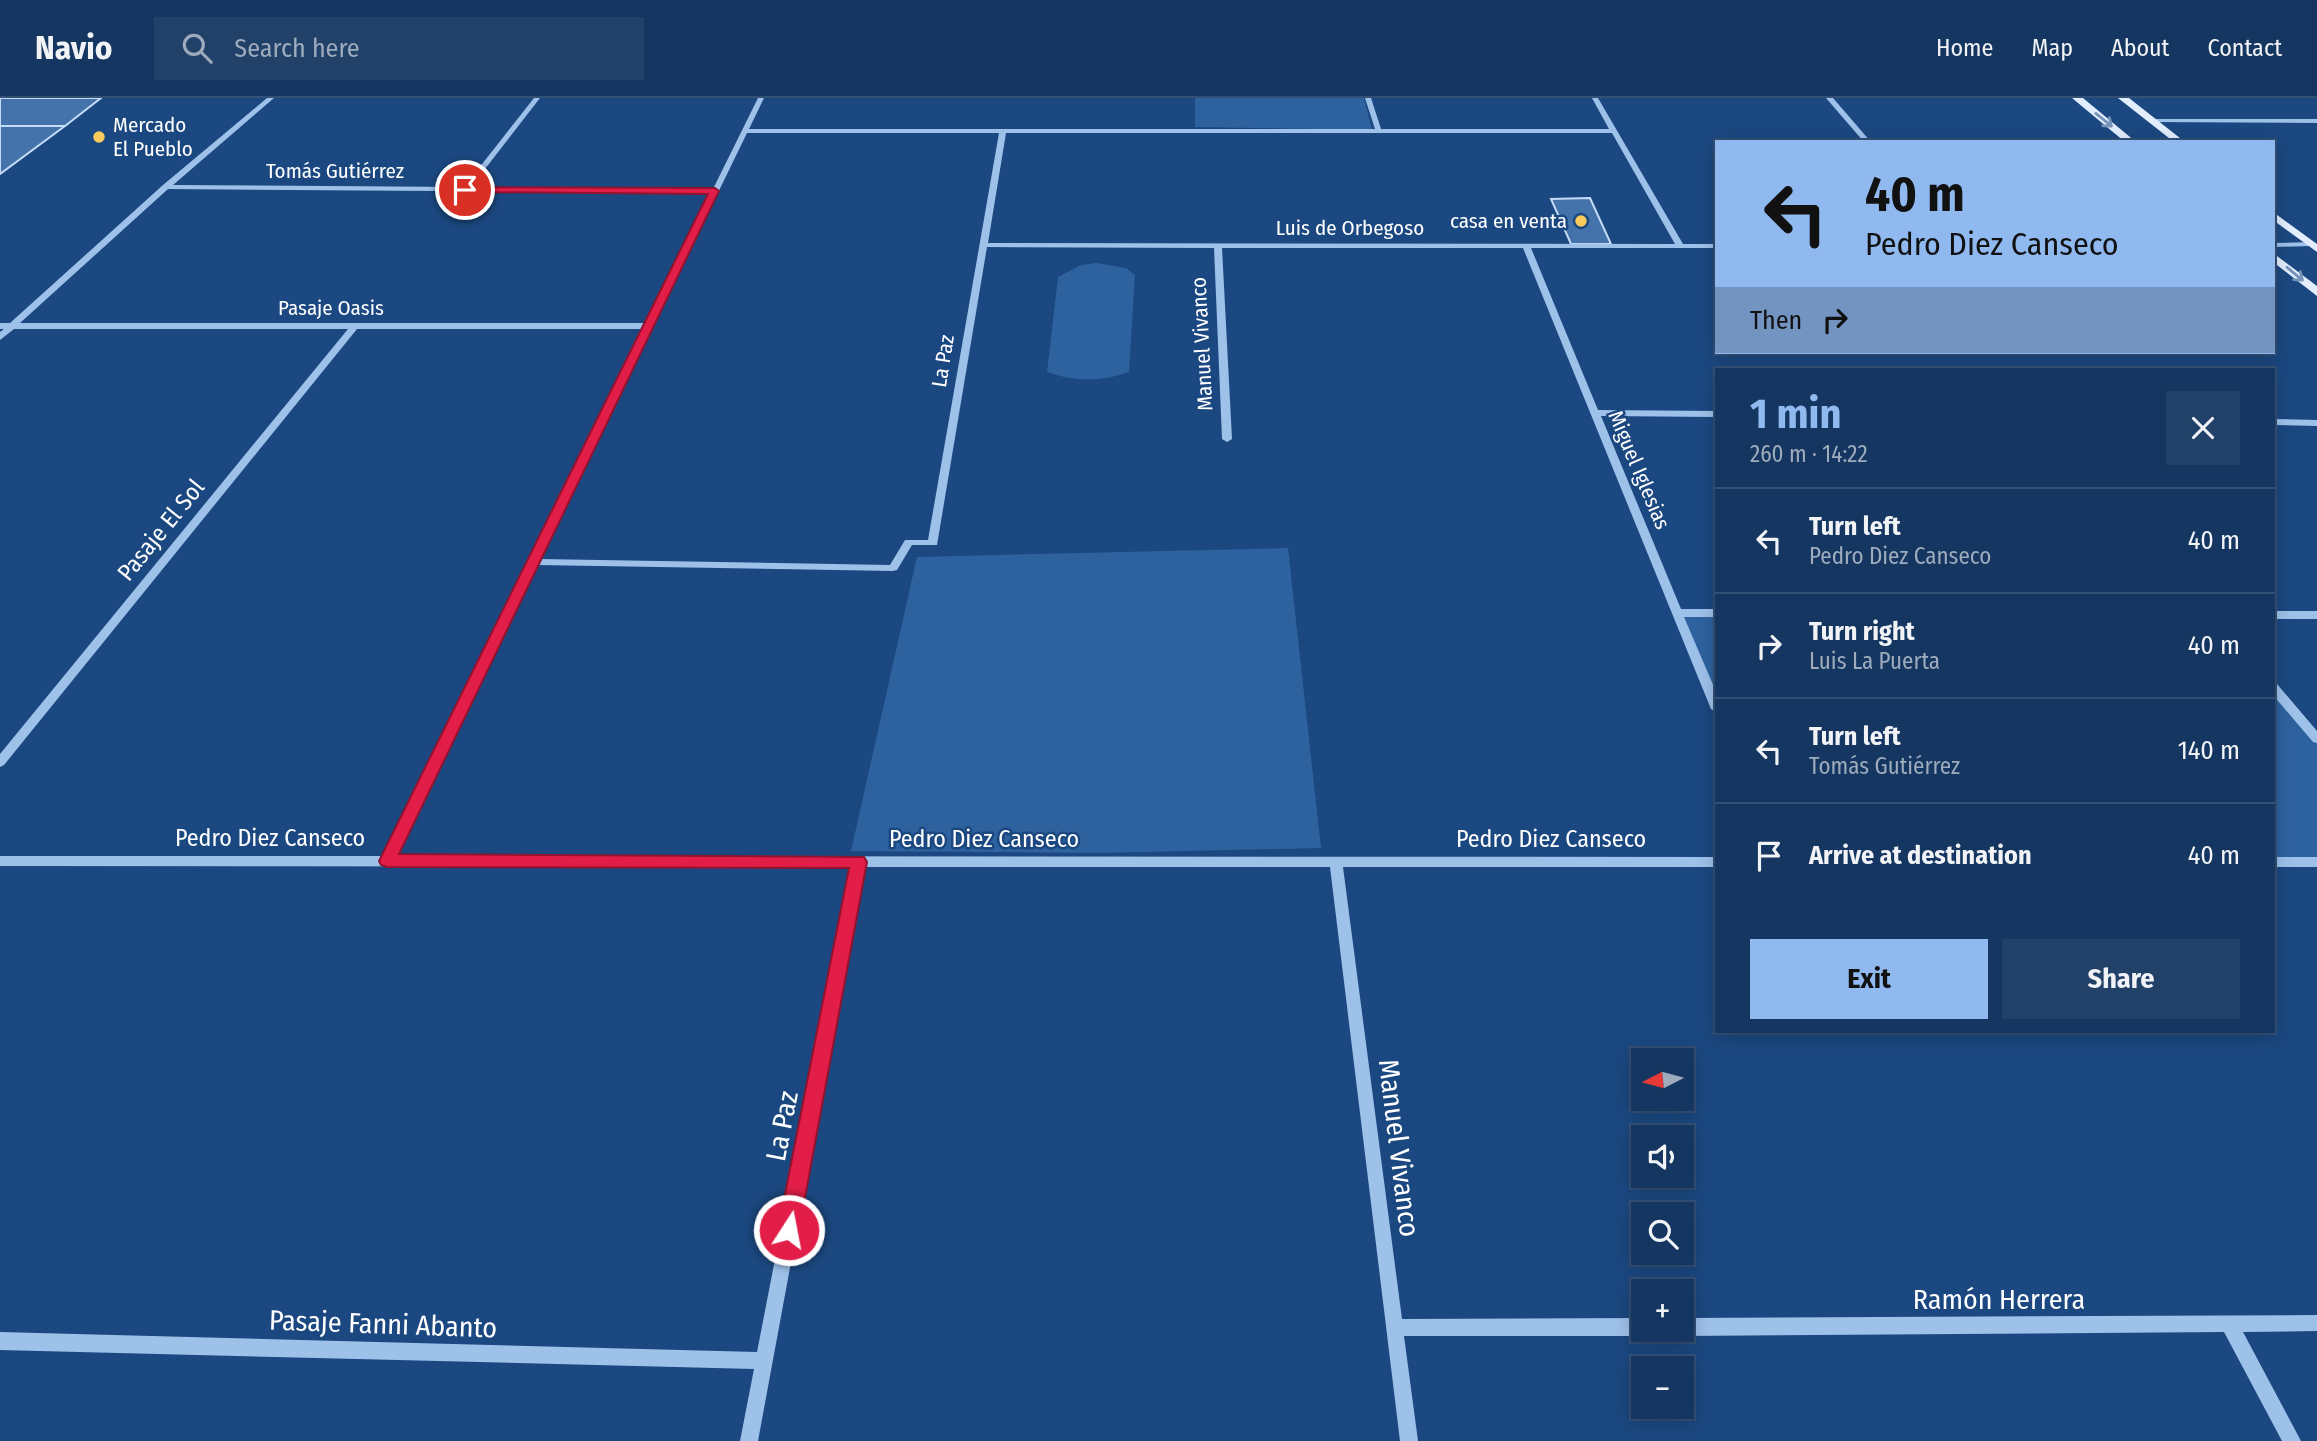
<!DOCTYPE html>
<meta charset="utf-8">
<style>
:root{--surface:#143660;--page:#214169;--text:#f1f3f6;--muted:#9dabbd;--line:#335075;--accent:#90b9f0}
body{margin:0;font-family:"Fira Sans Condensed",sans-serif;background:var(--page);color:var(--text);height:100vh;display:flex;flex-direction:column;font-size:26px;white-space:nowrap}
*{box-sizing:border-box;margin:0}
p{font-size:23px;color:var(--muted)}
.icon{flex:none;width:38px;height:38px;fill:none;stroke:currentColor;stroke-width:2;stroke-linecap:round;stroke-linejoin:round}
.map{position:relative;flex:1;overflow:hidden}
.sheet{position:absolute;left:1715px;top:270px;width:560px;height:665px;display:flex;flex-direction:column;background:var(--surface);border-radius:0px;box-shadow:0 4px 18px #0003,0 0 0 2px var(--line)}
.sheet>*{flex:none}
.guide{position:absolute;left:1715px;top:42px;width:560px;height:214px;border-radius:0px;box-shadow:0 4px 18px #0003,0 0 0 2px var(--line);background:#90b9f0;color:#111;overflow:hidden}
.needle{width:46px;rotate:264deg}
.controls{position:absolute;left:1631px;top:950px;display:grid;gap:14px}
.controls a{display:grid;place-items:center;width:63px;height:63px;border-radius:0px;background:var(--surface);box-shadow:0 4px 18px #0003,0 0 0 2px var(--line);font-size:35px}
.pin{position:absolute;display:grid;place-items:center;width:60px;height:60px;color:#fff;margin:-30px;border:4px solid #fff;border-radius:50%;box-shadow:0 2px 7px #0007}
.me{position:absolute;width:77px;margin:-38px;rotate:11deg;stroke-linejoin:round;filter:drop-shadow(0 0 5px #0008)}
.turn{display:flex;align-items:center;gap:24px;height:147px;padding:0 35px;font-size:32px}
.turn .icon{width:91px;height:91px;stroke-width:2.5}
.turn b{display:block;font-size:49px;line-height:60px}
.then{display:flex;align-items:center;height:66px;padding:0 35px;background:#0003;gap:14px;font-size:26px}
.round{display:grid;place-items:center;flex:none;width:74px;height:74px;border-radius:0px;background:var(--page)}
.headline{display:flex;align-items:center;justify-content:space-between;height:119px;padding:0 35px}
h1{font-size:42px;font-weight:700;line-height:52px;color:var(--accent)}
.button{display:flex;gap:14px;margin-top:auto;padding:14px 35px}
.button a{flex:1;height:80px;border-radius:0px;background:var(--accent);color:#111;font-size:28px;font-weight:700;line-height:80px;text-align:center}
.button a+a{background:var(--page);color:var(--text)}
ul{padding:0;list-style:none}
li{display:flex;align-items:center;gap:21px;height:105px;padding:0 35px;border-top:2px solid var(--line)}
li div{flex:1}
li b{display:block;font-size:26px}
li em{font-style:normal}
header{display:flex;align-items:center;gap:42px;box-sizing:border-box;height:98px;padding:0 35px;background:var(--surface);border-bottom:2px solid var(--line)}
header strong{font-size:33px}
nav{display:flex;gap:38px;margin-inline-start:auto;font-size:24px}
.search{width:490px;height:63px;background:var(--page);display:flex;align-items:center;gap:18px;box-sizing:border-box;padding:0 24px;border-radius:0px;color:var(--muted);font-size:26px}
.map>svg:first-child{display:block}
</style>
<header>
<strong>Navio</strong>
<div class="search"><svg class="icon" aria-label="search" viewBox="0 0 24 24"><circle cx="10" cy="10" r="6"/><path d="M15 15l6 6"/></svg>Search here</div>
<nav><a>Home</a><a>Map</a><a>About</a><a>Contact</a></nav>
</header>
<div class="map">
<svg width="2317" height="1343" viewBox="0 0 2317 1343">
<rect width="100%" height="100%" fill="#1b4880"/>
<path fill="#2e629f" d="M 1195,0 L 1364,0 L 1372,32 L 1195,29 Z
M 1096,165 L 1126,170 L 1135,177 L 1129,274 C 1101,284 1075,284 1047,274 L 1058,179 L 1081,167 Z
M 1288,450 L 1321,750 L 1098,755 L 851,753 L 917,459 Z
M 1678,515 L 1717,515 L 1717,611 Z
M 2273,589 L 2317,641 L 2317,764 L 2273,764 Z"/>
<path fill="#4472aa" stroke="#c3dbf7" stroke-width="2" d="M 0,0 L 101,0 L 65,28 L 0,28 Z
M 0,28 L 65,28 L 0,76 Z
M 1590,100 L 1611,146 L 1571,146 L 1551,101 Z"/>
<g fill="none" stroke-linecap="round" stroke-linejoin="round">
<path fill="#9ec1ea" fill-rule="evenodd" d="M 267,0 L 274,0 L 173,87 L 464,89 L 534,0 L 540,0 L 471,89 L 713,91 L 758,0 L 764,0 L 749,31 L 1375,31 L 1365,0 L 1371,0 L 1381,31 L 1609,31 L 1592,0 L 1598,0 L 1683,146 L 1717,146 L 1717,150 L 1531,150 L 1598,312 L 1717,313 L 1717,319 L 1601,318 L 1681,511 L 1717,511 L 1717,519 L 1684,519 L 1717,596 L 1717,615 L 1711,611 L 1523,150 L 1222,150 L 1232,341 L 1227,344 L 1222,341 L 1214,150 L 987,149 L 937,447 L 912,447 L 897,472 L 893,473 L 537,467 L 396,758 L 1717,759 L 1717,769 L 1343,769 L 1402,1221 L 1643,1220 L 1643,1232 L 1650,1232 L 1649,1235 L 1643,1238 L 1404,1238 L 1418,1343 L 1400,1343 L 1330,769 L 864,769 L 758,1343 L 740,1343 L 754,1271 L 0,1252 L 0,1234 L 757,1254 L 851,769 L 0,768 L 0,758 L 383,758 L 644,231 L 357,231 L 4,667 L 0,669 L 0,656 L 348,231 L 14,231 L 0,242 L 0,234 L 4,231 L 0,231 L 0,225 L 10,225 L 163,87 ZM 747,35 L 999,35 L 928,442 L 905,442 L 890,467 L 540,461 ZM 1006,35 L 1612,35 L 1675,146 L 988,145 ZM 168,91 L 711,95 L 646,225 L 20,225 Z
M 1826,0 L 1833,0 L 1871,44 L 1864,44 Z
M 2153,21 L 2317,21 L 2317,25 L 2151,24 L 2151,22 Z
M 2314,144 L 2315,146 L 2311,148 L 2273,149 L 2273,145 Z
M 2273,321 L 2317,322 L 2317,328 L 2273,327 Z
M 2273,513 L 2317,513 L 2317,521 L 2273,521 Z
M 2273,585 L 2277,586 L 2317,633 L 2317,645 L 2313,644 L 2273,597 Z
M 2273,759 L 2317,759 L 2317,769 L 2273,769 Z
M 2317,1217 L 2317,1233 L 2243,1234 L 2301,1343 L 2282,1343 L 2224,1234 L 1682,1238 L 1676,1235 L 1675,1232 L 1682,1232 L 1682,1220 Z"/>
<path fill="#e2edfe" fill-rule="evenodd" d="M 2072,0 L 2083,0 L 2136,44 L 2125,44 Z
M 2118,0 L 2129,0 L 2185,44 L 2174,44 Z
M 2273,114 L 2317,146 L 2317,154 L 2273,122 Z
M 2273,155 L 2317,188 L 2317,198 L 2273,164 Z"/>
</g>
<defs><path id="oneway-shaft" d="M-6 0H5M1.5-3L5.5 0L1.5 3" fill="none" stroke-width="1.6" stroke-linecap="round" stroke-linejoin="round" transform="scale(1.75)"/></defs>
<g stroke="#7592b9">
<use href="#oneway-shaft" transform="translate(2104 22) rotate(39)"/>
<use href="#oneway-shaft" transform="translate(2295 176) rotate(40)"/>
</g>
<path fill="#e11d48" stroke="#92132f" stroke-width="2" d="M 465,89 L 715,90 L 719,93 L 399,756 L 864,759 L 867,764 L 799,1132 L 796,1139 L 789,1142 L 781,1139 L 778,1132 L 849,770 L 387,769 L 381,767 L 379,763 L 708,96 L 462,94 L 462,90 Z"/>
<g fill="#fbcb5b" stroke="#1b4880" stroke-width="2.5">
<circle cx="99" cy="39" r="7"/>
<circle cx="1581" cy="123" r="7"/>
</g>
<g text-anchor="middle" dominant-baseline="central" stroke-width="5" stroke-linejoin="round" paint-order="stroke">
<g font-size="21" fill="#fff" stroke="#1b4880" text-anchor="start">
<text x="113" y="27">Mercado<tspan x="113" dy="24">El Pueblo</tspan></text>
<text x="1567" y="123" text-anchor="end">casa en venta</text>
</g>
<g font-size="21" fill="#fff" stroke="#1b4880">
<text x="335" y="73">Tomás Gutiérrez</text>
<text x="1350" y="130">Luis de Orbegoso</text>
<text x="331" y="210">Pasaje Oasis</text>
<text transform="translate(1202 246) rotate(-93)">Manuel Vivanco</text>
<text transform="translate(943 263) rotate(-81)">La Paz</text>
<text transform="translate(1639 372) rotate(67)">Miguel Iglesias</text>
</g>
<g font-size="24" fill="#fff" stroke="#1b4880">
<text transform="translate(161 432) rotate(-51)">Pasaje El Sol</text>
<text x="270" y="740">Pedro Diez Canseco</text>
<text x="984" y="741">Pedro Diez Canseco</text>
<text x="1551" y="741">Pedro Diez Canseco</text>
</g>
<g font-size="28" fill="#fff" stroke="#1b4880">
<text transform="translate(782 1028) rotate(-79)">La Paz</text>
<text transform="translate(1399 1050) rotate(83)">Manuel Vivanco</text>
<text x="1999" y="1201">Ramón Herrera</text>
<text transform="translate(383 1226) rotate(2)">Pasaje Fanni Abanto</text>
</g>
</g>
</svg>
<div class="controls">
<a><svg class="needle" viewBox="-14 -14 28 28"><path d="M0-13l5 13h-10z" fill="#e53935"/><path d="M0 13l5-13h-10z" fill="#9dabbd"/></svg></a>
<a><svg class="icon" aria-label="sound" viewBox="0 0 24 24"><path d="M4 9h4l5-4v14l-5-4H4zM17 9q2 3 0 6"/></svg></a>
<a><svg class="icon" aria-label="search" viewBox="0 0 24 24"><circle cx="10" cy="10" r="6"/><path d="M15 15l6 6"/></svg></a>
<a>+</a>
<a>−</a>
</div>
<div class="pin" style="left:465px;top:92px;background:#d93025"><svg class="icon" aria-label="arrive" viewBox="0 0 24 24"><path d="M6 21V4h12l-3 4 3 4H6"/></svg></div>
<svg class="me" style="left:789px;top:1132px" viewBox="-20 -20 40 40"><circle r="17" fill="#e11d48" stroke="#fff" stroke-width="3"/><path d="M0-11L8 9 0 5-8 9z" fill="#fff"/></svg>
<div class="guide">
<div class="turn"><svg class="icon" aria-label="left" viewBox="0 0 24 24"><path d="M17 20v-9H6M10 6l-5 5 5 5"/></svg><div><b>40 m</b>Pedro Diez Canseco</div></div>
<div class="then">Then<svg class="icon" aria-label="right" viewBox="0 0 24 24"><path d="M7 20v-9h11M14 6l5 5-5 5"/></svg></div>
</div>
<section class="sheet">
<div class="headline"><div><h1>1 min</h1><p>260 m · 14:22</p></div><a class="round"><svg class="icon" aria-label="close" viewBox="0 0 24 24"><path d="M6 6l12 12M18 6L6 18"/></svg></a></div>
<ul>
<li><svg class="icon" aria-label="left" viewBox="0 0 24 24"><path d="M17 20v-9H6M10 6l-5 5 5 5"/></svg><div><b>Turn left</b><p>Pedro Diez Canseco</p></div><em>40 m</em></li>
<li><svg class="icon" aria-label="right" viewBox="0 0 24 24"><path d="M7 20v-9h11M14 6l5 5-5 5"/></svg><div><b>Turn right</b><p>Luis La Puerta</p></div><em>40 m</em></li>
<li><svg class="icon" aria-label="left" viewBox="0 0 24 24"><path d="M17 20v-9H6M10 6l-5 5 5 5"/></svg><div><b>Turn left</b><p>Tomás Gutiérrez</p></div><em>140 m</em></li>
<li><svg class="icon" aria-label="arrive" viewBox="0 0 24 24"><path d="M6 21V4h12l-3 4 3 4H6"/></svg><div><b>Arrive at destination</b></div><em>40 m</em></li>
</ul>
<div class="button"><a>Exit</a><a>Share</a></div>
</section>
</div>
